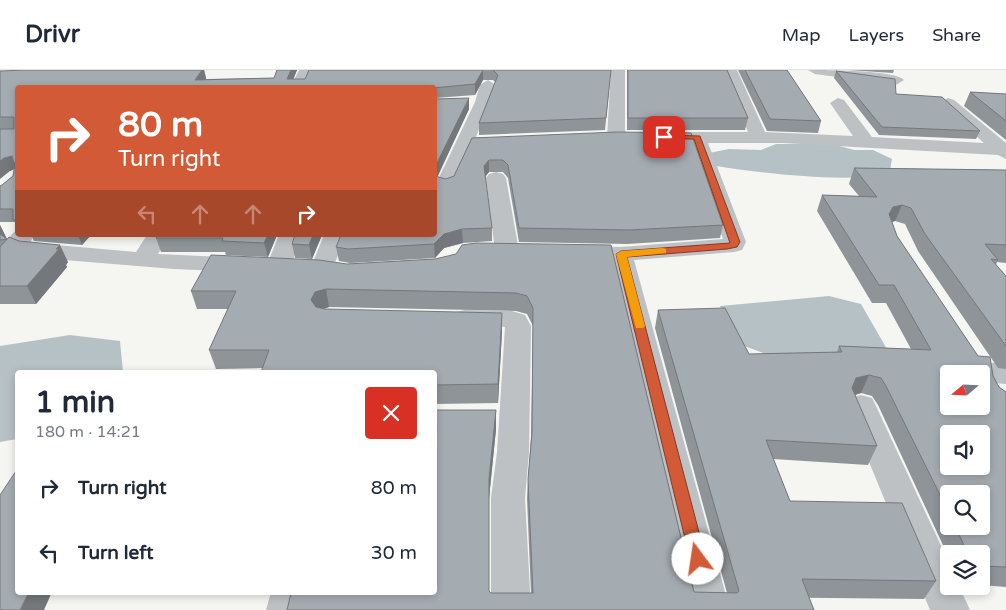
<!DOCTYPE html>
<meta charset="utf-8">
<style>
:root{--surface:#fff;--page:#f2f2f3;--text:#1f2937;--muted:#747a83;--line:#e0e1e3}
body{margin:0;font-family:"Varela Round",sans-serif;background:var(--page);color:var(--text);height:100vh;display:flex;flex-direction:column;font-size:19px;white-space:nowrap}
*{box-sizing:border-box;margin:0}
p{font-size:16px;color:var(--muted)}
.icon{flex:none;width:28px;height:28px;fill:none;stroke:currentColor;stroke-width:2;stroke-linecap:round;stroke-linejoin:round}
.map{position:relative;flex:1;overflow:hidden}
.sheet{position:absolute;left:15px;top:300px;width:422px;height:225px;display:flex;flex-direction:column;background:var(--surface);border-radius:5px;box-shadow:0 2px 8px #0003}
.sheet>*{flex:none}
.banner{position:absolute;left:15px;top:15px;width:422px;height:152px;border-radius:5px;box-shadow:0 2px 8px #0003;background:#d25a36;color:#fff;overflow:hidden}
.needle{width:32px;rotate:251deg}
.controls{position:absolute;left:940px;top:295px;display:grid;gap:10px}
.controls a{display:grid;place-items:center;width:50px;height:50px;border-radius:5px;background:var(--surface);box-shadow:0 2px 8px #0003;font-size:25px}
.pin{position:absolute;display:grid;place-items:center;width:42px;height:42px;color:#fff;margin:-21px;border-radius:10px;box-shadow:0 2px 8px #0006}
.me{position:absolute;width:55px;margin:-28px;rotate:346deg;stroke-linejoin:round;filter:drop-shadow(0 0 4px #0008)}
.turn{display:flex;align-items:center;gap:18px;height:105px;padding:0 20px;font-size:22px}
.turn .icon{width:65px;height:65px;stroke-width:2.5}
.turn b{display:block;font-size:35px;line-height:42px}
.lanes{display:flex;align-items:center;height:48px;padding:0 20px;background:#0003;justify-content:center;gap:25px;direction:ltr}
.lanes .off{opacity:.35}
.round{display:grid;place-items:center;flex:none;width:52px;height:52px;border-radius:5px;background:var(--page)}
.overview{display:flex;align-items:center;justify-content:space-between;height:85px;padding:0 20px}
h1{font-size:30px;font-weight:700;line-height:38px}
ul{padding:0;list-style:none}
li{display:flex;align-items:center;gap:15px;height:65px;padding:0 20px}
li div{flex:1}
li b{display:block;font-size:19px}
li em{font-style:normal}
header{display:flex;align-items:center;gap:30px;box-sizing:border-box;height:70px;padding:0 25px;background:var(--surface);border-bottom:1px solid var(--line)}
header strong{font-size:24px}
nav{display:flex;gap:28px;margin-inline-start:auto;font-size:18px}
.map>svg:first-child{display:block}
</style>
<header>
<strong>Drivr</strong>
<nav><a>Map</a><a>Layers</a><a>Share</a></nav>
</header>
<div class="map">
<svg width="1006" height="540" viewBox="0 0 1006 540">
<rect width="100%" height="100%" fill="#f5f5f2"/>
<path fill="#b6c1c5" d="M 776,74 L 832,74 L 854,80 L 873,80 L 892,89 L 889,105 C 838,112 767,104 716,96 L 709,83 L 729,79 L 761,80 Z
M 829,226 L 861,234 L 891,286 L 769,285 L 736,273 L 720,236 Z
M 70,265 L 120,271 L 123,302 L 18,302 L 17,369 L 0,372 L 0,276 Z"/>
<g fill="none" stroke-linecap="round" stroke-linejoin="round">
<path fill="#bdc1c4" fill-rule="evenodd" d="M 299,0 L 313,0 L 306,18 L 290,18 Z
M 611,0 L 625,0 L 625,67 L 622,71 L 610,71 L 607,67 Z
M 723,0 L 737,0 L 765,62 L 853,66 L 830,33 L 838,28 L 844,30 L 872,67 L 984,73 L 942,36 L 940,33 L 948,28 L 954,30 L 1006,73 L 1006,89 L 998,85 L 783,73 L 708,73 L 746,172 L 742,180 L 734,182 L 634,190 L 730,540 L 690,540 L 611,191 L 568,188 L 564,183 L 568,178 L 576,176 L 621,177 L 723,169 L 690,72 L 674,71 L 671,67 L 674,63 L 680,62 L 748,62 Z
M 808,0 C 823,0 896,0 904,10 L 896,15 L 815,4 Z
M 488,10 L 496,15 L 476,67 L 513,67 L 516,71 L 513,75 L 471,78 L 453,118 L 446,120 L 439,118 L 436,114 L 475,32 L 480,15 Z
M 496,102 L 503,104 L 506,108 L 519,181 L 515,186 L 507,188 L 499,186 L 495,181 L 486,108 L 489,104 Z
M 18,159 L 18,165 L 33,165 L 31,172 L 33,173 L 136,182 L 147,165 L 169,165 L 158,184 L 244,188 L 252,190 L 256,195 L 252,200 L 244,202 L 174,199 L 28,187 L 11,180 L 7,175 L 11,165 Z
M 279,165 L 301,165 L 293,190 L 313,192 L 324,165 L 346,165 L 331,203 C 323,205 317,202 311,203 C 297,204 283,206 269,202 L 266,197 Z
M 465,240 L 512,241 L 525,245 L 531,256 L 529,382 L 525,428 L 531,540 L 491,540 L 491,428 L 497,382 L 505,257 L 456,254 L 452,248 L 456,242 Z
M 982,292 L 1006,294 L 1006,314 L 982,312 L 981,304 L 969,304 L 972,295 Z
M 861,325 L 872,328 L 876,336 L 949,493 L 949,516 L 959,516 L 970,540 L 930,540 L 846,336 L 850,328 Z
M 271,522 L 311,522 L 306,540 L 266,540 Z"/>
</g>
<path fill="#8e9498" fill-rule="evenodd" d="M 204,0 L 206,8 L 206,9 L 274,8 L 277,0 L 297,0 L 293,9 L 305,9 L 309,0 L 611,0 L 605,60 L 479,65 L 479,53 L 495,12 L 493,10 L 483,10 L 475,25 L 435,28 L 435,18 L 18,18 L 18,158 L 15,152 L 0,152 L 0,116 L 2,115 L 13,106 L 17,99 L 17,98 L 10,101 L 14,59 L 0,59 L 0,1 Z
M 627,0 L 727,0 L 748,48 L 745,60 L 627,60 Z
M 738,0 L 787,0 L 821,51 L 818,63 L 767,61 Z
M 848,0 L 894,0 L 893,3 Z
M 836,1 L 896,24 L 980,61 L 976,69 L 879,65 L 834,8 Z
M 970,22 L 1006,24 L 1006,70 L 964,36 Z
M 435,29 L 469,39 L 437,107 L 446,109 L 454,106 L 472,68 L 723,155 L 720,168 L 627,174 L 519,172 L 508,108 L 503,102 L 489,102 L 485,107 L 492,158 L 492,171 L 463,173 L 444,178 L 435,188 L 350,193 L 339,191 L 336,177 Z
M 854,98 L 1006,100 L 1006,193 L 997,192 L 996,195 L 1006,206 L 1006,299 L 998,298 L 918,181 L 905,154 L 895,151 L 892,152 L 897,166 L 978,286 L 993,306 L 999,317 L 1006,322 L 1006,517 L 981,515 L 981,484 L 949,484 L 949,488 L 878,335 L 872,326 L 861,323 L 855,325 L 877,376 L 868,395 L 773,389 L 790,431 L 936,511 L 924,529 L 301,522 L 496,340 L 496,359 L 489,428 L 489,522 L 491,523 L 531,523 L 527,428 L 528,409 L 531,368 L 533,256 L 527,244 L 516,241 L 329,237 L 324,239 L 502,261 L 498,333 L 435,334 L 435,302 L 262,298 L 216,299 L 209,280 L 228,239 L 197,239 L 191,221 L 347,194 L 435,189 L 611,175 L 694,522 L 727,523 L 655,258 L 658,240 L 749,284 L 837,282 L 839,276 L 911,279 L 886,233 L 872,233 L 817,141 L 822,125 L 859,126 L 849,114 ZM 949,424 L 981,456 L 949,456 Z
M 0,155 L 7,169 L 68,192 L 66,195 L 67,197 L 36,234 L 0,234 Z
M 31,165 L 91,165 L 82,175 L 34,171 Z
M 158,165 L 277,165 L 268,187 L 226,185 L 225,182 L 161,182 L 156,168 Z
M 322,165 L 312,189 L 295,188 L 292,174 Z"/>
<path fill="#74787c" d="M 202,0 L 204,0 L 206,8 L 200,18 L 195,10 Z
M 291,0 L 297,0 L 290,18 L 287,9 Z
M 483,0 L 483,10 L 475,25 L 475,14 Z
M 469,28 L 469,39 L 435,112 L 435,97 Z
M 12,86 L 18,90 L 18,100 L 17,98 L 10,101 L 0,109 L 0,91 L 4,88 Z
M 489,90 L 489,102 L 484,108 L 484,96 Z
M 902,135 L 895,151 L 887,153 L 889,144 L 893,137 Z
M 0,155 L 7,169 L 7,170 L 0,165 Z
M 462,159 L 463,173 L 444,178 L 435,188 L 434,174 L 444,164 Z
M 78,165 L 91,165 L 82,175 Z
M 268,165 L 277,165 L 268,187 L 264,173 Z
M 313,165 L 322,165 L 312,189 L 309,175 Z
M 60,175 L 68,192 L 66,195 L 67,197 L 36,234 L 27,216 Z
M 326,219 L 329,237 L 318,240 L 311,230 L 315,222 Z
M 502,243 L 502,261 L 498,333 L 498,314 Z
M 869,305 L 861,323 L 848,327 L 856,308 Z
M 496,340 L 496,359 L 489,428 L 489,540 L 489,409 Z
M 29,522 L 52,522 L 44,540 L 20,540 Z"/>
<path fill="#a5acb1" stroke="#74787c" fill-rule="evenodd" d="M 26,0 L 202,0 L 195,10 L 274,8 L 277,0 L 291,0 L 287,9 L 305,9 L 309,0 L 483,0 L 475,14 L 433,18 L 18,18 L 18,90 L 14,93 L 12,86 L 4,88 L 0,91 L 0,59 L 14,59 L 14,47 L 0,47 L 0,1 Z
M 493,0 L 611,0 L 606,48 L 479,53 L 498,5 Z
M 628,0 L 727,0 L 748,48 L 628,48 Z
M 745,0 L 787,0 L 821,51 L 770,49 Z
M 836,1 L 895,9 L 896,24 L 942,27 L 980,61 L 882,57 Z
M 970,22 L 1006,24 L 1006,51 Z
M 469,28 L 435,97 L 435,29 Z
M 617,62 L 691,63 L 723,155 L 629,160 L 519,158 L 508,95 L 503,90 L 489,90 L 484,96 L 492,158 L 462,159 L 444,164 L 434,174 L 348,179 L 336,177 L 341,165 L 435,165 L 435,103 L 438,107 L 446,109 L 454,106 L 472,68 Z
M 854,98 L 1006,100 L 1006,175 L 985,174 L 998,190 L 991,189 L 1006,206 L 1006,276 L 925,164 L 911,138 L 902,135 L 893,137 L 889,144 L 897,166 L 978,286 L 990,287 L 993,306 L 999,317 L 1006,322 L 1006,497 L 981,496 L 981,484 L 964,484 L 963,473 L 955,456 L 981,456 L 981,424 L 949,424 L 949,443 L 886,316 L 881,308 L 869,305 L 856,308 L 852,318 L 877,376 L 766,370 L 790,431 L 902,433 L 936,511 L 802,509 L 814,540 L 287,540 L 291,523 L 301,522 L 435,522 L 435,340 L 496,340 L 489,409 L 489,521 L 491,523 L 533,523 L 528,409 L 532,363 L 533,238 L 527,226 L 516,223 L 326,219 L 315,222 L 311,230 L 316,237 L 325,239 L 502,243 L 498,314 L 435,315 L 435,302 L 261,302 L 269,280 L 209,280 L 236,221 L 191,221 L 211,185 L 319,190 L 347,194 L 435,189 L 456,184 L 462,175 L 476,173 L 611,175 L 694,522 L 737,523 L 739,521 L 658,240 L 725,238 L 749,284 L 842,282 L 839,276 L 931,280 L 894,215 L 879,215 L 822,125 L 877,127 ZM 949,304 L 981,304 L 981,336 L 949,336 ZM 949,364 L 981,364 L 981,396 L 949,396 Z
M 18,99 L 18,150 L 13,150 L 13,139 L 0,139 L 0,116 L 2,115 L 13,106 L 14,100 Z
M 0,164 L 7,169 L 0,170 Z
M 158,165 L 268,165 L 264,173 L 222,171 L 223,168 L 156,168 Z
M 295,165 L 313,165 L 309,175 L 292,174 Z
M 9,167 L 19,171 L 60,175 L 56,179 L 59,179 L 27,216 L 0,216 L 0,177 Z
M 18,398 L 18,522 L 29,522 L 20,540 L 0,540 L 0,425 Z"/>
<path fill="#d25a36" stroke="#883a23" d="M 664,65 L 700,66 L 740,172 L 737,177 L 727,179 L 627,187 L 706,489 L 704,493 L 698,495 L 693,493 L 690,489 L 616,184 L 621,181 L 730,173 L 694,69 L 662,69 L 661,67 Z"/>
<path fill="#f59e0b" d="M 663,178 L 666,179 L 666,183 L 627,187 L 645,256 L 643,258 L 636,258 L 616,184 L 621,181 Z"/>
</svg>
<div class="controls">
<a><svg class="needle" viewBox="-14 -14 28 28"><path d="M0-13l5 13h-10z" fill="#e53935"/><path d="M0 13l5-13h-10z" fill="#747a83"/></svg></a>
<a><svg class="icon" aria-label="sound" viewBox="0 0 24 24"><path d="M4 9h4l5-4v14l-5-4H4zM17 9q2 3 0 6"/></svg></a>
<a><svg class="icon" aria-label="search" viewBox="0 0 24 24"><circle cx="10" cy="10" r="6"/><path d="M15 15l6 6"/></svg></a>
<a><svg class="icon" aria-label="layers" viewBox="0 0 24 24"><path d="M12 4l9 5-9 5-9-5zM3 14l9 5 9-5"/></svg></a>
</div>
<div class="pin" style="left:664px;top:67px;background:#d93025"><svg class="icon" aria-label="arrive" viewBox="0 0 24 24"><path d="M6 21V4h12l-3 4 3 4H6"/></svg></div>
<svg class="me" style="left:698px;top:489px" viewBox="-20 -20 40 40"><circle r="19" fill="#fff"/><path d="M0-13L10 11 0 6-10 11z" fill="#d25a36"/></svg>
<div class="banner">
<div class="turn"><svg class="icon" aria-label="right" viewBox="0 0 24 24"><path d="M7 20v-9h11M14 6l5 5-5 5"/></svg><div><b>80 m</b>Turn right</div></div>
<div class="lanes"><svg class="icon off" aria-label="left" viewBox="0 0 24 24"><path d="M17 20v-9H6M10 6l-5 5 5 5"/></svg><svg class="icon off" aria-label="ahead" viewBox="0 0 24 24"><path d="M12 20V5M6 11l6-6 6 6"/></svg><svg class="icon off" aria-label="ahead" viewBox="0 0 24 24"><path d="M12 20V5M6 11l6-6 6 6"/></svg><svg class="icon" aria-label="right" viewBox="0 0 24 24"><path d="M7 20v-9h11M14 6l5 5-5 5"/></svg></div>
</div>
<section class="sheet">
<div class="overview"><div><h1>1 min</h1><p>180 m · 14:21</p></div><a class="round" style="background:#d93025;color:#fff"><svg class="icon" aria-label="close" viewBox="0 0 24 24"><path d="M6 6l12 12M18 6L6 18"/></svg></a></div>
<ul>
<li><svg class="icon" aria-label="right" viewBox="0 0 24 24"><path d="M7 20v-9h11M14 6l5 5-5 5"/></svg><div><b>Turn right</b></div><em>80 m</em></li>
<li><svg class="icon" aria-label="left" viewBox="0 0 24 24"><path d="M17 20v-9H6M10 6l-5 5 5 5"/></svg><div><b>Turn left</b></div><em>30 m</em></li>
</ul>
</section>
</div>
